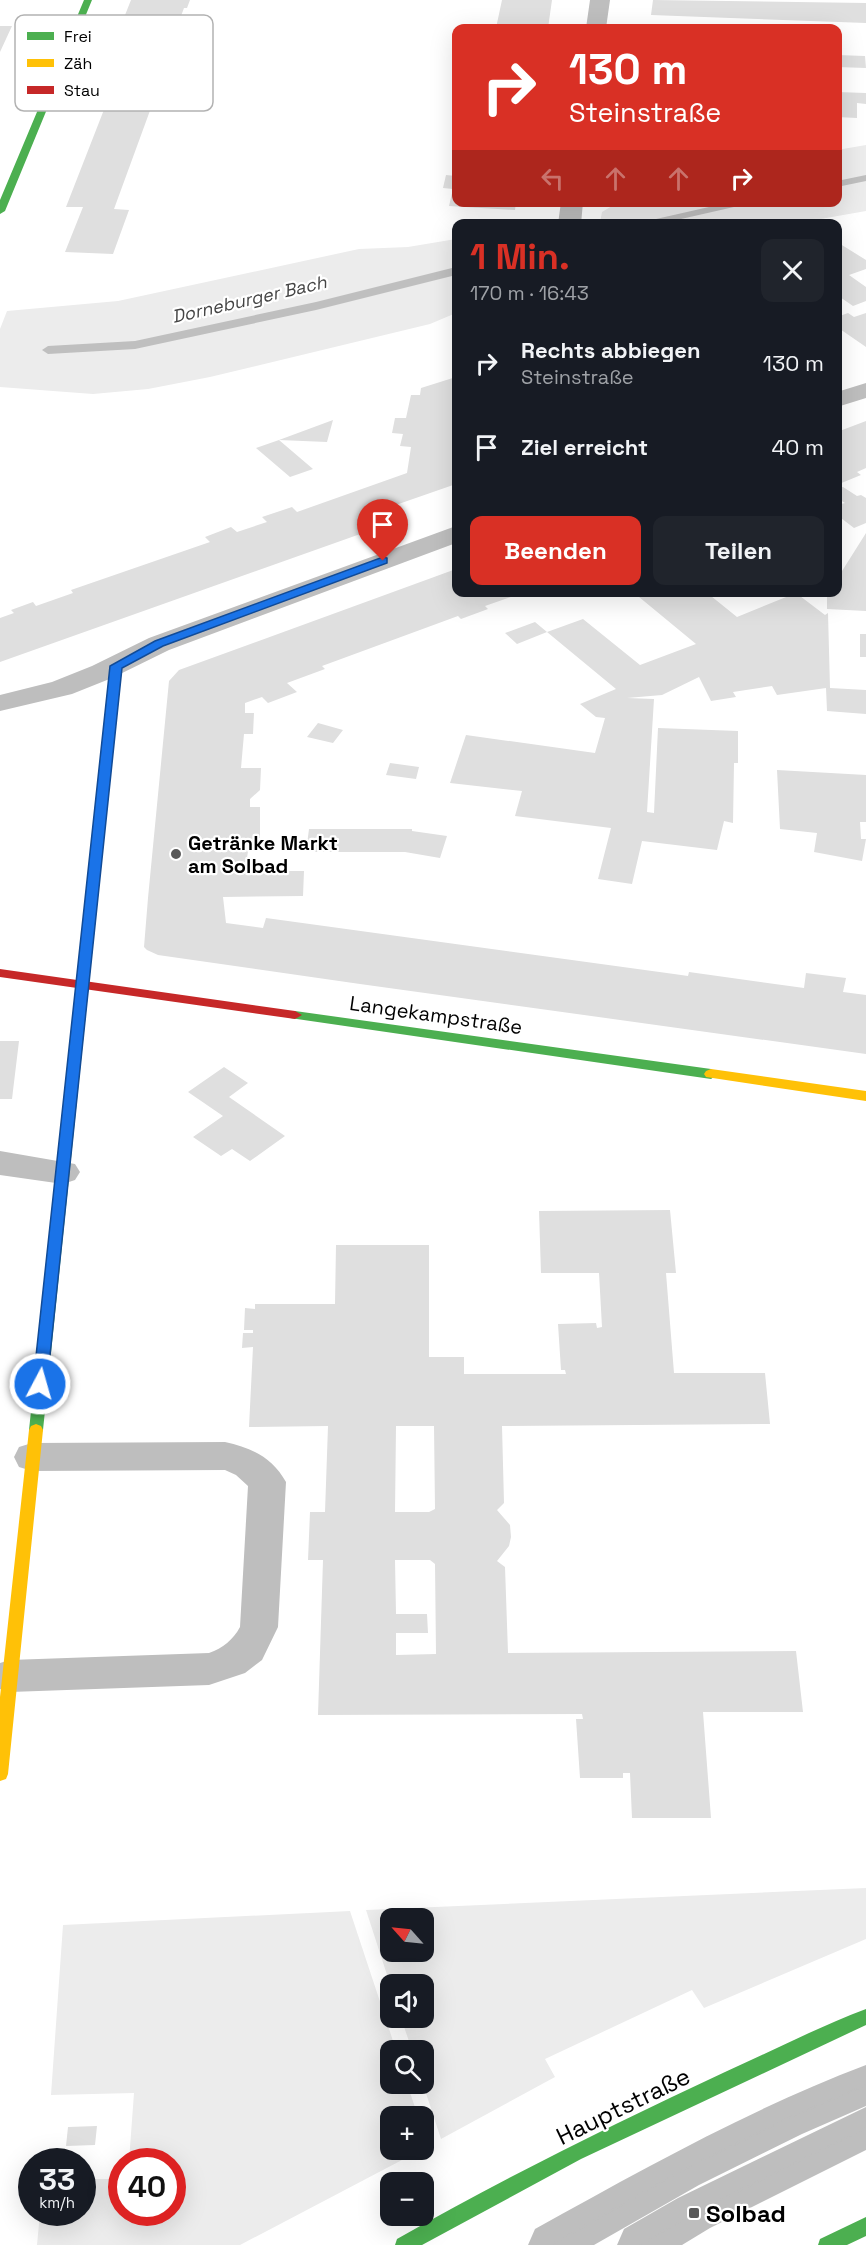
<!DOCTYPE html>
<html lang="de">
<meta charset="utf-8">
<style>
:root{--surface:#171b24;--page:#20242c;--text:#f1f3f6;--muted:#9ea1a6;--accent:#d93025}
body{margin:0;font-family:"Space Grotesk",sans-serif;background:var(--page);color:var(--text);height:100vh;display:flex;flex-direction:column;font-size:22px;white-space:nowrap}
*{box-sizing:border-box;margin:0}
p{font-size:20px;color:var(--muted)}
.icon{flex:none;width:33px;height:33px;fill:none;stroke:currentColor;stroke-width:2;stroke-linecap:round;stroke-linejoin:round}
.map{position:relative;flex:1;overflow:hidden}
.details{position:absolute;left:452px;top:219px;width:390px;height:378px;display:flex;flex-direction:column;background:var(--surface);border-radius:12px;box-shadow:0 6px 24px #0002}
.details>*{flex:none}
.banner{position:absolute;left:452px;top:24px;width:390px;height:183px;border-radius:12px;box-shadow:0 6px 24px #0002;background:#d93025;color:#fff;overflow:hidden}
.needle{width:39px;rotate:297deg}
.tools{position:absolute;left:380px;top:1908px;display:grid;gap:12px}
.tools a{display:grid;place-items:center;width:54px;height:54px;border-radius:12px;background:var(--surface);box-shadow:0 6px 24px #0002;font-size:30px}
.speed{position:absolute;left:18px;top:2148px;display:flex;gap:12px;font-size:30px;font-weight:700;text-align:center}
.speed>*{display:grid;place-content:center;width:78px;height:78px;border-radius:50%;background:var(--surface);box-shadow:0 6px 24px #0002;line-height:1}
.speed small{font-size:15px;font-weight:400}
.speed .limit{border:9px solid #d22;background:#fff;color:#111}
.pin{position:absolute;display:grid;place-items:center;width:51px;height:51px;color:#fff;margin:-62px -26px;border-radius:50% 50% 50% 0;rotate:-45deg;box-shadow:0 0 6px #0007}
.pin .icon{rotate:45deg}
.me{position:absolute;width:66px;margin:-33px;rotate:6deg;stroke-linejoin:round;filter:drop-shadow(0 0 4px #0008)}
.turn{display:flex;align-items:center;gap:21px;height:126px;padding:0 18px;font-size:27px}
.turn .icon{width:78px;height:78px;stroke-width:2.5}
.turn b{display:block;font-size:42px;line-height:51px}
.lanes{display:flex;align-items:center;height:57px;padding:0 18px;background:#0003;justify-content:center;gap:30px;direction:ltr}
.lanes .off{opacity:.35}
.round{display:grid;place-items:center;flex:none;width:63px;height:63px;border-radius:12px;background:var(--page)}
.headline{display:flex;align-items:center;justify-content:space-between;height:102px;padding:0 18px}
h1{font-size:36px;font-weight:700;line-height:45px;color:var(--accent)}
.button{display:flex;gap:12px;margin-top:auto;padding:12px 18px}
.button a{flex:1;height:69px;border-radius:12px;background:var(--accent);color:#fff;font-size:24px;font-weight:700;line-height:69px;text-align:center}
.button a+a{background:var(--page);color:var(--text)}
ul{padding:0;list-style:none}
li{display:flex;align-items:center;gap:18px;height:84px;padding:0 18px}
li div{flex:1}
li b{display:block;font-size:22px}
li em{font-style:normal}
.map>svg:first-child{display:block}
</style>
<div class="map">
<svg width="866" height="2245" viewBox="0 0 866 2245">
<rect width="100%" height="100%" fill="#fff"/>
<path fill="#ececec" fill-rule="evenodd" d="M 866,145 L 866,211 L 798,223 L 600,223 L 602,212 L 617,203 L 837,202 L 837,150 Z
M 456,239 L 456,313 L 430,324 L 210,377 L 148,389 L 93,394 L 0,387 L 0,329 L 7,311 L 118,301 L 359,249 L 408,247 Z
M 866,1888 L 866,1939 L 704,2008 L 692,1990 L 545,2059 L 555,2077 L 441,2139 L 423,2084 L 423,2050 L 412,2050 L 401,2018 L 423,2018 L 423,1984 L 390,1984 L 366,1910 ZM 390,1918 L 423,1918 L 423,1952 L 390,1952 Z
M 350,1911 L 396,2050 L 390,2050 L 390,2084 L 407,2084 L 418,2116 L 390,2116 L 390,2150 L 421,2150 L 240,2245 L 37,2245 L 40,2213 L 82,2212 L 83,2179 L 121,2179 L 122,2212 L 172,2212 L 172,2162 L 129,2161 L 134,2093 L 51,2095 L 63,1925 Z"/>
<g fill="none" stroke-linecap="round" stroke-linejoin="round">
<path fill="#bfbfbf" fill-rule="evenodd" d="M 866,175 L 866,181 L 837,187 L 837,181 Z
M 731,202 L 756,202 L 659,224 L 634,224 Z
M 456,267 L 456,275 L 316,310 L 135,349 L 48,354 L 42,350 L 48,346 L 135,341 L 316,302 Z"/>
</g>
<path fill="#dfdfdf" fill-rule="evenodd" d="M 131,0 L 190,0 L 187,8 L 184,8 L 171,43 L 179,44 L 174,56 L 190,57 L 184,74 L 169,73 L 164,86 L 159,86 L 114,209 L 129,210 L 113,254 L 65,252 L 83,207 L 66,207 L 114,84 L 98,83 Z
M 502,0 L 552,0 L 548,28 L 496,28 Z
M 653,0 L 866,3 L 866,23 L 651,15 Z
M 0,26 L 12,26 L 0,52 Z
M 837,55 L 865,56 L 866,68 L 837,67 Z
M 837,92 L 866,93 L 866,104 L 857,103 L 857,118 L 837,117 Z
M 446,175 L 456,176 L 456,202 L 516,202 L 515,210 L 449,206 L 453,189 L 443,188 Z
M 837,242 L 866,260 L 866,269 L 849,275 L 866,287 L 866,301 L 853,306 L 837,295 Z
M 848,313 L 854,317 L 866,313 L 866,347 L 837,327 L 837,317 Z
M 456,377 L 456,484 L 367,515 L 380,527 L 0,662 L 0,618 L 14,613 L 11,610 L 33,602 L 36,606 L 73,593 L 71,590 L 210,542 L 205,537 L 231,527 L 237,532 L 267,522 L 262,517 L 292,507 L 297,512 L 407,473 L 411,447 L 400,446 L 403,434 L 392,433 L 395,418 L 406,418 L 411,395 L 420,395 L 421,388 Z
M 333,420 L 327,442 L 279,440 Z
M 866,421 L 866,468 L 857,472 L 861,475 L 839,484 L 837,482 L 837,432 Z
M 279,440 L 313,469 L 290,477 L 256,448 Z
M 843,487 L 857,496 L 861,495 L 866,498 L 866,523 L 854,528 L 837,515 L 837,505 L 845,503 L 837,498 L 837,489 Z
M 866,533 L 866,611 L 827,609 L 827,595 L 829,592 L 837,592 L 837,579 Z
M 456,569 L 456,592 L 522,593 L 485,606 L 488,609 L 461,619 L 458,616 L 322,666 L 325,669 L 287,683 L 297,692 L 268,703 L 262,697 L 245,703 L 245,713 L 254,713 L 253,734 L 244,734 L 241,768 L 261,768 L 260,790 L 250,799 L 250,807 L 260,807 L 260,851 L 248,851 L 246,865 L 254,871 L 304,871 L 303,896 L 223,897 L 226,923 L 263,928 L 266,918 L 674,974 L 688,976 L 689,972 L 804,988 L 806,973 L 846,978 L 843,992 L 866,995 L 866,1054 L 360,984 L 158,955 L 147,950 L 144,947 L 148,898 L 169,681 L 179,670 Z
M 633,592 L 679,592 L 682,595 L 688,592 L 706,592 L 737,617 L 796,593 L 825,615 L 828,613 L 830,688 L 866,690 L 866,714 L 827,711 L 826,688 L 777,695 L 772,686 L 733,692 L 736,697 L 711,701 L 699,677 L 662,695 L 627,698 L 654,699 L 647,812 L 654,813 L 658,728 L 738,731 L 738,763 L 734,763 L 733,823 L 724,821 L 717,850 L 642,841 L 632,884 L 598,879 L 611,828 L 515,816 L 522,791 L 450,783 L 466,735 L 595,753 L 605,718 L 596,717 L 580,704 L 616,689 L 547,632 L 583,619 L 640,665 L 696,644 Z
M 535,622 L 547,632 L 517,644 L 505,633 Z
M 860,634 L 866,634 L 866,657 L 860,657 Z
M 318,723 L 343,730 L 333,743 L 307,737 Z
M 390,763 L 419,767 L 416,779 L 386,775 Z
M 777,770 L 866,775 L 866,822 L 860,822 L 861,839 L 866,839 L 862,861 L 814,852 L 817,833 L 780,829 Z
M 309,829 L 412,829 L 412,831 L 447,836 L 440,858 L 405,852 L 306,852 Z
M 0,1041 L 19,1041 L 12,1099 L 0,1099 Z
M 224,1067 L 248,1083 L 229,1097 L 285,1136 L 250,1161 L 232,1149 L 221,1156 L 193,1137 L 223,1116 L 188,1092 Z
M 670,1210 L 676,1273 L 666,1273 L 674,1373 L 765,1373 L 770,1424 L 502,1426 L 504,1503 L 497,1510 L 510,1525 L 511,1537 L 509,1546 L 497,1561 L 505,1567 L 508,1653 L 796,1651 L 803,1712 L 703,1712 L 711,1818 L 632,1818 L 630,1773 L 623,1773 L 623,1778 L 580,1778 L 576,1719 L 583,1719 L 582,1714 L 318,1715 L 323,1560 L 308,1560 L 310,1512 L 325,1512 L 328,1426 L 249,1427 L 253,1347 L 242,1348 L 243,1333 L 253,1333 L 253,1330 L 244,1330 L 245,1308 L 255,1309 L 255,1304 L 335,1304 L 336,1245 L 429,1245 L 429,1357 L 464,1357 L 464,1374 L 566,1374 L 565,1370 L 561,1370 L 558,1324 L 596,1323 L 597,1328 L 602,1327 L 599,1273 L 541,1273 L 539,1211 ZM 396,1426 L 434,1426 L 435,1509 L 429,1512 L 395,1512 ZM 395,1560 L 430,1560 L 435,1564 L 436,1654 L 396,1655 L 396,1633 L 428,1633 L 427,1614 L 396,1614 Z
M 97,2126 L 95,2145 L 66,2146 L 68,2127 Z"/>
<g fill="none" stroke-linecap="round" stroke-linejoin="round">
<path fill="#bebebe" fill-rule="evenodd" d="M 225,1442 C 252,1448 272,1457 286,1482 L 278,1627 L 262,1660 L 245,1673 L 209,1685 L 10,1692 L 0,1689 L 0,1663 L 10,1660 L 209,1653 C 223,1648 233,1640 240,1627 L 248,1486 L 236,1475 L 225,1470 L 32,1471 L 19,1467 L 14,1457 L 19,1447 L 32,1443 Z
M 866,2065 L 866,2106 L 802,2134 L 699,2185 L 594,2245 L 528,2245 L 535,2229 C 643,2169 750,2109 866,2065 Z
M 866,2107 L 866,2150 L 710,2228 L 682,2245 L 617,2245 L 624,2229 L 678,2198 Z"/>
<path fill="#bebebe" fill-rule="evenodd" d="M 590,0 L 610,0 L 606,28 L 586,28 Z
M 561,202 L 583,202 L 581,224 L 558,224 Z
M 866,383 L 866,398 L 837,407 L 837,392 Z
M 456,526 L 456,543 L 169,650 L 112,678 L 72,694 L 0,711 L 0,695 L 52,682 L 92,666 L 149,638 Z
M 0,1151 L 75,1164 L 80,1172 L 75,1180 L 63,1184 L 0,1175 Z"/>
<path fill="#4caf50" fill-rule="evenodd" d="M 84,0 L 92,0 L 5,211 L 0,214 L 0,200 Z
M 104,776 L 110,780 L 43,1430 L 41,1434 L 31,1434 L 29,1430 L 98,780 Z
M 295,1011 L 711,1069 L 718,1074 L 711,1079 L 290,1018 L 288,1015 L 290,1012 Z
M 866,2009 L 866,2025 L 581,2159 L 422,2245 L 395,2245 L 397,2239 C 504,2178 614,2124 725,2072 C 772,2051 818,2027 866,2009 Z
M 866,2217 L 866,2236 L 847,2245 L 818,2245 L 820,2239 Z"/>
<path fill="#ffc107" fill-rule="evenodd" d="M 116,663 L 122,666 L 110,780 L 104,784 L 98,780 L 110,666 Z
M 711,1069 L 866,1091 L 866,1101 L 706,1077 L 704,1074 L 706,1071 Z
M 36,1424 L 41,1426 L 43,1430 L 8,1774 L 6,1779 L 0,1781 L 0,1697 L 29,1430 L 31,1426 Z"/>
<path fill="#c62828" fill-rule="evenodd" d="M 0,969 L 295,1011 L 302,1015 L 295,1019 L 0,977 Z"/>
<path stroke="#bebebe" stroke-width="1.5" d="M 551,2245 L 683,2170 L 786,2119 L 866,2085
M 640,2245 L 694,2213 L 866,2128"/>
</g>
<path fill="#1a73e8" stroke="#114b97" stroke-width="1.5" d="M 383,557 L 387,558 L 387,563 L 163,646 L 122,668 L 47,1384 L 45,1388 L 35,1388 L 33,1384 L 110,666 L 155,641 Z"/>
<g fill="#595959" stroke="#fff" stroke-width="2">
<circle cx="176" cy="854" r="6"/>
<rect x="688" y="2207" width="12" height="12" rx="3"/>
</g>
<g text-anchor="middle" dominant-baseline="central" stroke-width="4.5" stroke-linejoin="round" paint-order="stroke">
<g font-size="18" font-style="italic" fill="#444" stroke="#fff">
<text transform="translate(249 299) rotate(-13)">Dorneburger Bach</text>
</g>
<g font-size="20" font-weight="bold" fill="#000" stroke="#fff" text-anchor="start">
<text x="188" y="843">Getränke Markt<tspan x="188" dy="23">am Solbad</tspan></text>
</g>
<g font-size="20" fill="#000" stroke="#fff">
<text transform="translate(436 1015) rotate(8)">Langekampstraße</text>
</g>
<g font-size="24" fill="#000" stroke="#fff">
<text transform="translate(623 2106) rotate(-26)">Hauptstraße</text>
</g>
<g font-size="24" font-weight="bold" fill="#000" stroke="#fff" text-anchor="start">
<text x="706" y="2213">Solbad</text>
</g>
</g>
<rect x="15" y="15" width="198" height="96" rx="9" fill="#fff" stroke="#b2b2b2" stroke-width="1.5"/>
<rect x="27" y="32" width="27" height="8" fill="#4caf50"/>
<rect x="27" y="59" width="27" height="8" fill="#ffc107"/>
<rect x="27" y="86" width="27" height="8" fill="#c62828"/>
<g font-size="16" fill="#000">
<text x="64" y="42">Frei</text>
<text x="64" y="69">Zäh</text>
<text x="64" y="96">Stau</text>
</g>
</svg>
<div class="tools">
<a><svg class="needle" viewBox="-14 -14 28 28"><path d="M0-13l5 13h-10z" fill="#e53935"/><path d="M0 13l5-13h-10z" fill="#9ea1a6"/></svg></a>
<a><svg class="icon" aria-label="sound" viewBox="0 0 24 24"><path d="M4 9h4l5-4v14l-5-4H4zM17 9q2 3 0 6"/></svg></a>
<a><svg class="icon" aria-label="search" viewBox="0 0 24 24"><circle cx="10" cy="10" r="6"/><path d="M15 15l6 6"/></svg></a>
<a>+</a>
<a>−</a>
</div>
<div class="speed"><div>33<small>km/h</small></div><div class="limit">40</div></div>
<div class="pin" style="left:383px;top:561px;background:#d93025"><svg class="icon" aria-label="arrive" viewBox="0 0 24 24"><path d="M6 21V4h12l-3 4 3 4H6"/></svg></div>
<svg class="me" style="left:40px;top:1384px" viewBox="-20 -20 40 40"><circle r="17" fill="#1a73e8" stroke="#fff" stroke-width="3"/><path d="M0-11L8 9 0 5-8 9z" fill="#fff"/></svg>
<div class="banner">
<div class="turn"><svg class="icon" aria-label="right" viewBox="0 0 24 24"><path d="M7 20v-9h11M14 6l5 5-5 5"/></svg><div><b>130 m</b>Steinstraße</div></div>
<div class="lanes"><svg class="icon off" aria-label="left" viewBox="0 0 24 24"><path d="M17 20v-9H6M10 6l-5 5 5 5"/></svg><svg class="icon off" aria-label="ahead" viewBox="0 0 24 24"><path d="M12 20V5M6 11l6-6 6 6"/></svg><svg class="icon off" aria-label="ahead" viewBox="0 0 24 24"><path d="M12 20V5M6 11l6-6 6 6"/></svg><svg class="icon" aria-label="right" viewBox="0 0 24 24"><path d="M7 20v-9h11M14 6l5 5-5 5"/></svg></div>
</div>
<section class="details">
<div class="headline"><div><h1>1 Min.</h1><p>170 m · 16:43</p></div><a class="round"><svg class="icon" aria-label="close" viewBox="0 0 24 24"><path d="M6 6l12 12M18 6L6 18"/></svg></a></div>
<ul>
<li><svg class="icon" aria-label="right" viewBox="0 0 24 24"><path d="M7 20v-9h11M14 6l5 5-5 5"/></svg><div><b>Rechts abbiegen</b><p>Steinstraße</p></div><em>130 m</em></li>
<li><svg class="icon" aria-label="arrive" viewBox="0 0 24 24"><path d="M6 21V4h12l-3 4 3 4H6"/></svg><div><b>Ziel erreicht</b></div><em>40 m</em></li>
</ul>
<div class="button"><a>Beenden</a><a>Teilen</a></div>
</section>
</div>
